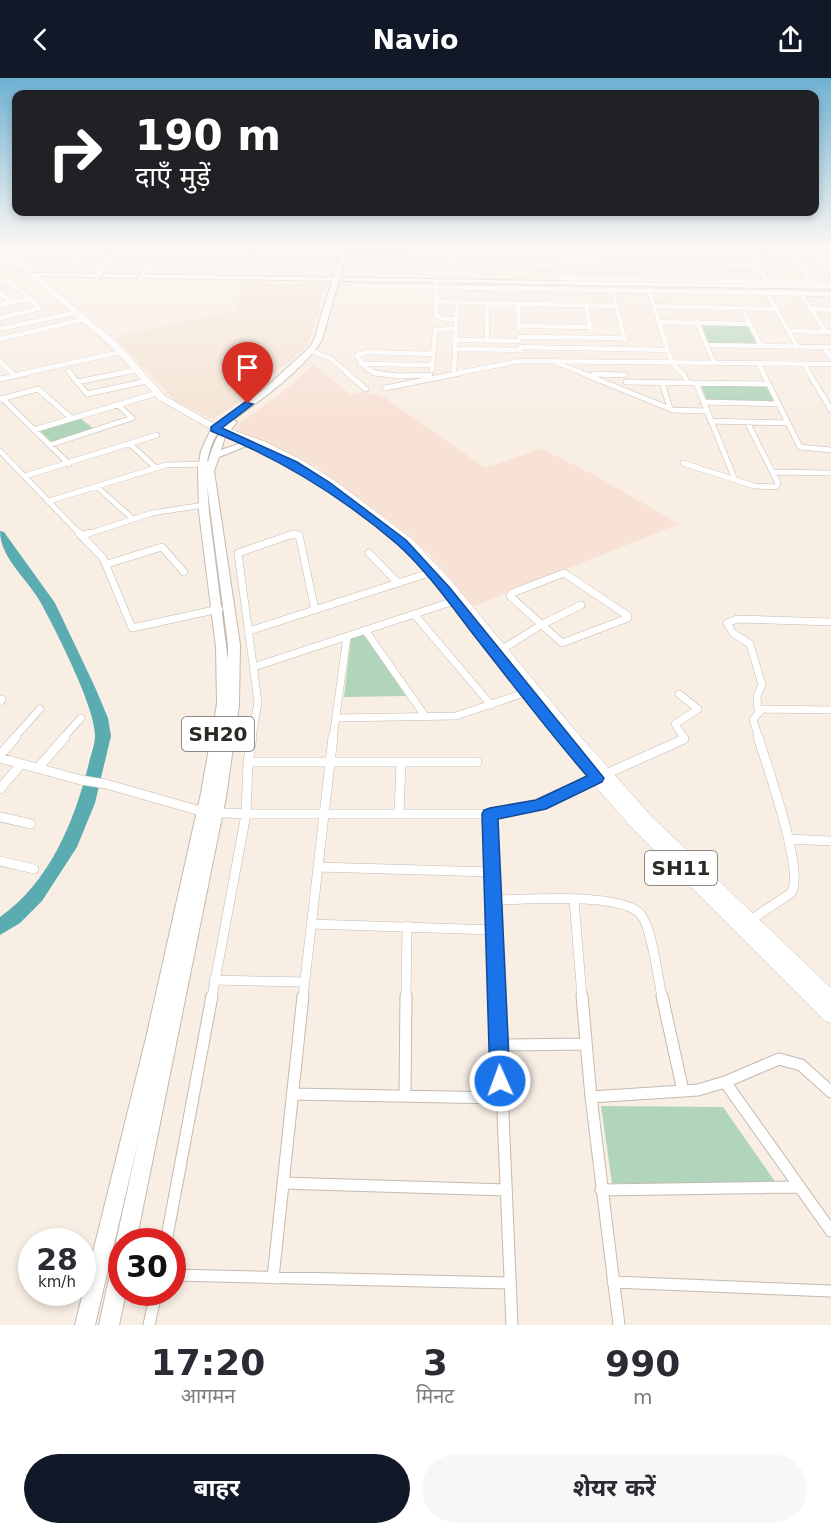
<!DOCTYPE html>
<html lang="hi">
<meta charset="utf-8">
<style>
:root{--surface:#fff;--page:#f7f7f7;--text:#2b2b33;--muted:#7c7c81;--accent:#111827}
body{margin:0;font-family:"DejaVu Sans","Noto Sans Devanagari",sans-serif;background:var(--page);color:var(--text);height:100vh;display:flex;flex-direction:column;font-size:22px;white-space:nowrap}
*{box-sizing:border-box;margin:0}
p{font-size:20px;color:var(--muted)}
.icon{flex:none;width:33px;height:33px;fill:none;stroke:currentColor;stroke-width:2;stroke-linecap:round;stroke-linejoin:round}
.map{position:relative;height:1247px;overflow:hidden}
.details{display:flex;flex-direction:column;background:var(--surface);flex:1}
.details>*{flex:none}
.hud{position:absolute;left:12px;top:12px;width:807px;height:126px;border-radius:12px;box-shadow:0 3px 9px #0003;background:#202124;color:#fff;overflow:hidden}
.speed{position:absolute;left:18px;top:1150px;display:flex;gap:12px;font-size:30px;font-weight:700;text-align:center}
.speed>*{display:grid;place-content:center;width:78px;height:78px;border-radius:50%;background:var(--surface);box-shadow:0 3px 9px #0003;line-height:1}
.speed small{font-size:15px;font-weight:400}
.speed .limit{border:9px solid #d22;background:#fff;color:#111}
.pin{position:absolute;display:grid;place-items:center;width:51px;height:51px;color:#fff;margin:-62px -26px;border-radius:50% 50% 50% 0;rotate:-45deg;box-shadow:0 0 6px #0007}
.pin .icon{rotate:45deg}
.me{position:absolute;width:66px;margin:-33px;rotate:358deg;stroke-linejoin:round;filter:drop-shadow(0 0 4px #0008)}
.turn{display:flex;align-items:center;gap:21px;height:126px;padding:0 24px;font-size:27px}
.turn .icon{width:78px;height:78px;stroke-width:2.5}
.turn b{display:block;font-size:42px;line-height:51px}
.eta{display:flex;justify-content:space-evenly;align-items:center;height:102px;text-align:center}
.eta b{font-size:36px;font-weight:700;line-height:42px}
.button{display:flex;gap:12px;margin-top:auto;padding:12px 24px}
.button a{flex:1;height:69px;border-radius:36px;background:var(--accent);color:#fff;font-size:24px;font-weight:700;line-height:69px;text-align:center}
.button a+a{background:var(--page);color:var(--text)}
header{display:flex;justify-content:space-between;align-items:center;height:78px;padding:0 24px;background:var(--accent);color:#fff;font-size:27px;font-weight:700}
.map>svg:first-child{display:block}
</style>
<header><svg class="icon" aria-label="back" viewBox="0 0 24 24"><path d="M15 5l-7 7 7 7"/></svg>Navio<svg class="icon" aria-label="share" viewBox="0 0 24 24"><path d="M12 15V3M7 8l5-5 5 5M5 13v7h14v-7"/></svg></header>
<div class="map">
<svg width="831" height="1247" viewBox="0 0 831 1247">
<rect width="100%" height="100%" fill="#f8eee4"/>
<path fill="#f3e3d3" d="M 244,204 L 326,206 L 308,267 L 248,319 L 212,341 L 174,322 L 115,259 L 235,232 Z"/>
<path fill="#f8e1d5" d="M 313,286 L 351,317 L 364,314 L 371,317 L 378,315 L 485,390 L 542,371 L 594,397 L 679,446 L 474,528 L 430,477 L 409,457 L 317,389 L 233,350 L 283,314 Z"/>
<path fill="#ebe1f6" d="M 361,170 L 403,170 L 400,182 L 407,182 L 405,198 L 356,197 L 361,182 L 368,181 L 356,177 L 362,172 Z"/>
<path fill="#b0d5bb" d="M 701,246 L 747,247 L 757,266 L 709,265 Z
M 701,307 L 766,308 L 774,324 L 707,323 Z
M 80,340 L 94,351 L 52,364 L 39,352 Z
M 365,557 L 406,618 L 344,619 L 351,560 Z
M 601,1028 L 723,1029 L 776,1105 L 612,1105 Z"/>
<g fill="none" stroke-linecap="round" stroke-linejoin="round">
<path fill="#5bacb0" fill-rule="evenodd" d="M 0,453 L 4,454 L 55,525 L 94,607 L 108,640 L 111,658 L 95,725 L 77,769 L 42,823 L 20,845 L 0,857 L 0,839 C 49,805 74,744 88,689 C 90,679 95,667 95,658 C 96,631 56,553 42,527 C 30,503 0,481 0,453 Z"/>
<defs>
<path id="street-far4" d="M 85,170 L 71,187 L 106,188
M 447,170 L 447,183 L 453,186 L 555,188
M 747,170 L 767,204
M 788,170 L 812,205
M 819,170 L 816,179 L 822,189
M 492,174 L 553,175
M 693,175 L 751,176
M 0,182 L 14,180
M 555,185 L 758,188
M 801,189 L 831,189
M 0,191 L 22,186
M 96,200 L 121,170
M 558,200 L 831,205
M 140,201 L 161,170
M 0,204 L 10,203 L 40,230 L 0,240
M 437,204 L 436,238 L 444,241 L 457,241
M 355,208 L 831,216
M 648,210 L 672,285 L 683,296
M 612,212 L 625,263
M 0,215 L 10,224
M 767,215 L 797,268
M 800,215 L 826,254
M 437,224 L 617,228
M 487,225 L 487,263
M 518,226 L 519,251
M 0,227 L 29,221
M 586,227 L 591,252
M 654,228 L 776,231
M 742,230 L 761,268
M 810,231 L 831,232
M 659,244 L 750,246
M 697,244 L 714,285
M 519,248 L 591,249
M 0,251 L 77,234
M 788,253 L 831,254
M 519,259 L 625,260
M 0,261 L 86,241
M 456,262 L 519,263
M 706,267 L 831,269
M 520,269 L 668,272
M 824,269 L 831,280
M 456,271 L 520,272
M 311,273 L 330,280 L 349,296
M 0,283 L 13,296
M 557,285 L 585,296
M 361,286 L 432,287
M 759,286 L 764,296
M 804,286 L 810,296
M 432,292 L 435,252 L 457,251
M 68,293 L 71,296
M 20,296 L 121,274
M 115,296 L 137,292
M 380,296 C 368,293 362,288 357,277 L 368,274 L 433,276
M 453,296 L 520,283 L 831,286
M 454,296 L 457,225
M 593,296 L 609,296"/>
<path id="street-far3" d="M 12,295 L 14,297
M 70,295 L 87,316 L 147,303
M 347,295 L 366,311
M 374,295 L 399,298 L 430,297
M 582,295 L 673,332 L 706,333
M 683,295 L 688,305
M 763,295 L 800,369 L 831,372
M 809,295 L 831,332
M 593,296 L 625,297
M 0,301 L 27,295
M 77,304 L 122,295
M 626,304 L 769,306
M 662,305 L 670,330
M 696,305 L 735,402
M 385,310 L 460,295
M 2,320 L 69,386
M 0,321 L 38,311 L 71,340
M 703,324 L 779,326
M 710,343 L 788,345
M 34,352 L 157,315
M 130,366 L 156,390
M 50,367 L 132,340 L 118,327
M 0,373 L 81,457
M 683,385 L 754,408 L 776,409 L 778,405 L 747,344
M 773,394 L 831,395
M 25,398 L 157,357
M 97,409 L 132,440
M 49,423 L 166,387 L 207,386
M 85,457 L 152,435 L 204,427
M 291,457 L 298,457"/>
<path id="street-far2" d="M 79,455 L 103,480 L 132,550 L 219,531
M 81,458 L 89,455
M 369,475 L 398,505
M 107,486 L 162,469 L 184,494
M 564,495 L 628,538 L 628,540 L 562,565 L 510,518 L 512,515 Z
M 414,536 L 491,627
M 365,552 L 425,638
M 249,553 L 429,495
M 496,575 L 541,547 L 581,527
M 254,589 L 460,521
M 679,616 L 698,631 L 675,646 L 684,660
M 0,624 L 2,621
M 758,633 L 757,618 L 762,607 L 750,566 L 733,555 L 727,545 L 737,541 L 831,544
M 336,640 L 456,638 L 527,614
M 14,660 L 40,631
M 63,660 L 81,640
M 252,660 L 258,624 L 238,475 L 293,456 L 299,457 L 315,532
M 333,660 L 347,558
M 759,660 L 753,642 L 762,631 L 831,632"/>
<path id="street-far1" d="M 0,677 L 16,659
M 0,680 L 81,702 L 106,706 L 204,734 L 246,736 L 490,736 L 533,727 L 597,700
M 248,684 L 477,684
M 38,690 L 65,659
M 606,696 L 684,661 L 683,659
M 0,711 L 21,686
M 399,736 L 401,684
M 490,736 L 498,919
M 0,739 L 31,746
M 789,761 L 831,763
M 0,783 L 34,791
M 318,789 L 491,794
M 493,822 C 523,822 625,813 642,838 C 652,852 658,900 662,919
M 574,822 L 582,919
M 749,843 L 791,815 C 806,796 766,685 758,659
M 311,846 L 494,852
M 214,902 L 305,904
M 212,919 L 246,736 L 248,684 L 252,659
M 303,919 L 333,659
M 406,919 L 407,848"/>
<path id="street" d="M 498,918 L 512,1247
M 582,918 L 591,1019 L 619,1247
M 662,918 L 683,1013
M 499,967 L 586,966
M 725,1004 L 831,1153
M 292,1016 L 501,1020
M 405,1018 L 406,918
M 591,1019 L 698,1012 L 725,1004 L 779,981 L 801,987 L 831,1014
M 283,1105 L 506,1112
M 601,1112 L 799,1109
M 166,1164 L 212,918
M 172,1197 L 509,1205
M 273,1200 L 303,918
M 613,1204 L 831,1213
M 149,1247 L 156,1215"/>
<path id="secondary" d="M 32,195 L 831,207 L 831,211 L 34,198 L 32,197 Z"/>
<path id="primary" d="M 342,170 L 348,170 L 322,262 C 304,291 261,322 233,342 L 237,344 L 225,359 L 221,372 L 250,362 L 254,365 L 219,379 L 214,393 L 240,567 L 239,627 L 226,719 L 136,1164 L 122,1164 L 122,1172 L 116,1164 L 140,1055 L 95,1247 L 75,1247 L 146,960 L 201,715 L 217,626 L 216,569 L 199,434 L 198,390 L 201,373 L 212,349 L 262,313 L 310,269 L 314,262 ZM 226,347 C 214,360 211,375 206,390 C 209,374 212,357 226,347 ZM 207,407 L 228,567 L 228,583 L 209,434 Z
M 122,1178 L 122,1215 L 126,1215 L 119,1247 L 99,1247 L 112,1187 L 115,1180 Z"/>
<path id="highway" d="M 0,170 L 5,170 L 119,266 L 165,318 L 213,345 L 266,364 L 302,382 L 334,402 L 412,461 L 455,507 L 573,650 L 652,739 L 831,910 L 831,945 L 825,943 L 633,751 L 595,708 L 593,704 L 595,700 L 600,699 L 447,513 L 404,465 L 326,406 L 294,386 L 260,368 L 207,349 L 159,322 L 113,270 L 0,173 Z"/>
</defs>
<use href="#street-far4" stroke="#c4bab0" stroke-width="5"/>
<use href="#street-far3" stroke="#c4bab0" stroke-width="6"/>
<use href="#street-far2" stroke="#c4bab0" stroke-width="8"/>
<use href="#street-far1" stroke="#c4bab0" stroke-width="10"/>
<use href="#street" stroke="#c4bab0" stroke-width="13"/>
<use href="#secondary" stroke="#c4bab0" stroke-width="2"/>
<use href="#primary" stroke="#c4bab0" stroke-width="2"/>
<use href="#highway" stroke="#c4bab0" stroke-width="1"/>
<use href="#street-far4" stroke="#fff" stroke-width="4.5"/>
<use href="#street-far3" stroke="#fff" stroke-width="5"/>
<use href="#street-far2" stroke="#fff" stroke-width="7"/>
<use href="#street-far1" stroke="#fff" stroke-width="9"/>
<use href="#street" stroke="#fff" stroke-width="11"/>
<use href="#secondary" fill="#fff" fill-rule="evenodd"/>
<use href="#primary" fill="#fff" fill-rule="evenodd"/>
<use href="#highway" fill="#fff" fill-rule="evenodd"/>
</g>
<linearGradient id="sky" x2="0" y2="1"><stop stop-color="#6fb1d2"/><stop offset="0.49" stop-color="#fcf7f3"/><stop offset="1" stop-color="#fcf7f3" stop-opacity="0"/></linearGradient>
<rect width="831" height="344" fill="url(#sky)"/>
<path fill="#1a73e8" stroke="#114b97" stroke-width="1.5" d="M 245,324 L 253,326 L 222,350 L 297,384 L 329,404 L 406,462 L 450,510 L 604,700 L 602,704 L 546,731 L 498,741 L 510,1003 L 507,1009 L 500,1012 L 493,1009 L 490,1003 L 482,736 L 484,732 L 490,730 L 536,722 L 587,698 C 547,652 511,604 473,556 C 450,526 426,492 397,466 C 340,417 281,381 211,353 L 211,349 Z"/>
<g text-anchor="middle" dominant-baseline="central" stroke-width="6" stroke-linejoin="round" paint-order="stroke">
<g fill="#fff" stroke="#6c6966" stroke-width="1.5">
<rect x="182" y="639" width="72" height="34" rx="4.5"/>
<rect x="645" y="773" width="72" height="34" rx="4.5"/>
</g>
<g font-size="20" font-weight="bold" fill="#2d2925">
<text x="218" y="656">SH20</text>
<text x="681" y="790">SH11</text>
</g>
</g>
</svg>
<div class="speed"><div>28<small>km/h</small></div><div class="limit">30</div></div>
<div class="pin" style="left:248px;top:326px;background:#d93025"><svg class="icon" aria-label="arrive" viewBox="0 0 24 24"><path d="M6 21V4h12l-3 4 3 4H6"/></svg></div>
<svg class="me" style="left:500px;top:1003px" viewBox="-20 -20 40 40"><circle r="17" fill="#1a73e8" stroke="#fff" stroke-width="3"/><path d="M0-11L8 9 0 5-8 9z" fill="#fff"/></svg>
<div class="hud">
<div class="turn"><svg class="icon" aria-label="right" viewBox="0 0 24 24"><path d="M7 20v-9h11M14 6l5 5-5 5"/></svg><div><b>190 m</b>दाएँ मुड़ें</div></div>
</div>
</div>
<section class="details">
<div class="eta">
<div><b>17:20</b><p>आगमन</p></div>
<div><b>3</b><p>मिनट</p></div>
<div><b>990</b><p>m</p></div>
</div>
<div class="button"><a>बाहर</a><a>शेयर करें</a></div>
</section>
